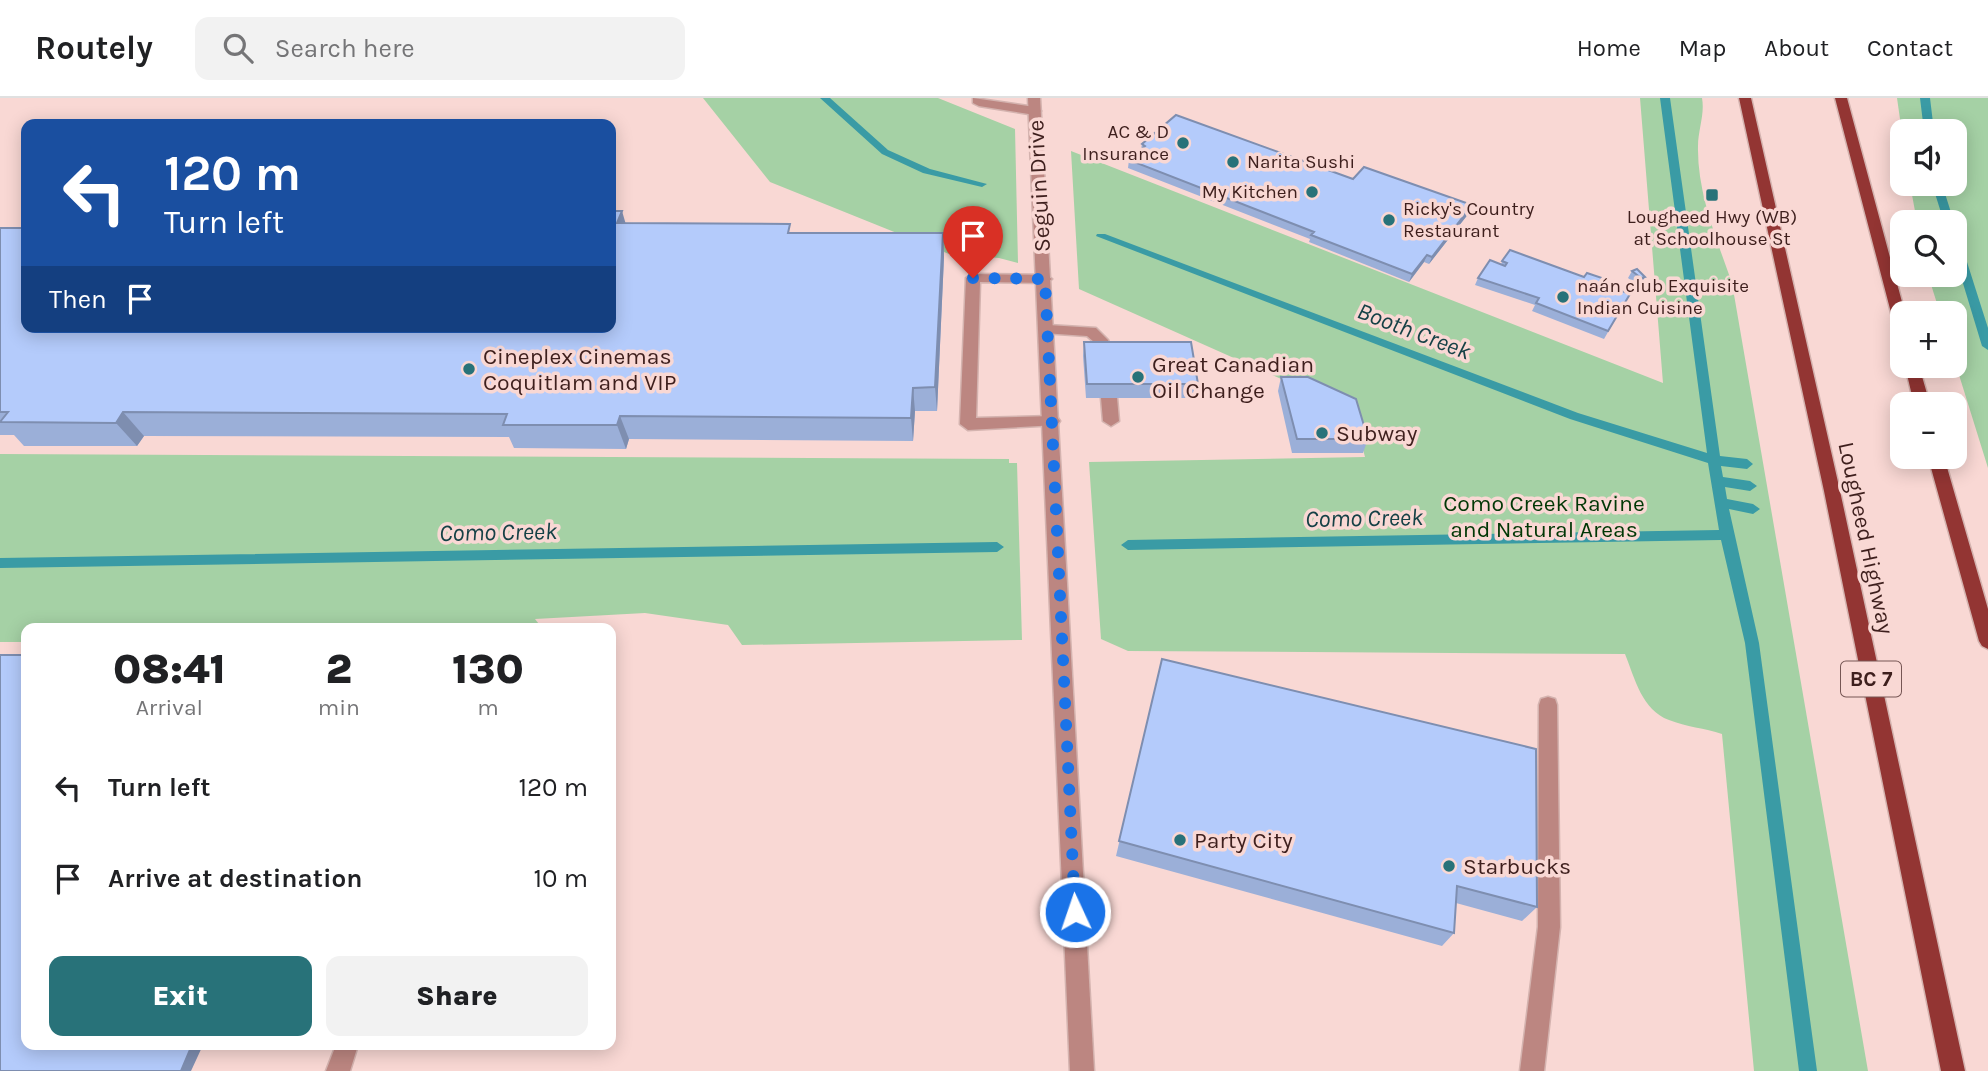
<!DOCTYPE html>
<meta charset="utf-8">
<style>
:root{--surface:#fff;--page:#f2f2f2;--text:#202124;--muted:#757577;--line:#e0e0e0;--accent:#287279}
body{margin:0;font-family:Karla,sans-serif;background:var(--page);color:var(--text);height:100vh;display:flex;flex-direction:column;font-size:26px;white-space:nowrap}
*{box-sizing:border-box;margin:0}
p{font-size:23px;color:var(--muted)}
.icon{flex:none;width:38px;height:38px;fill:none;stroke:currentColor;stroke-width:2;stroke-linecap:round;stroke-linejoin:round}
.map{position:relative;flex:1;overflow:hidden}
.drawer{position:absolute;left:21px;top:525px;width:595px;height:427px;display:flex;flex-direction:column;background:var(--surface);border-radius:14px;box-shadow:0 4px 18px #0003}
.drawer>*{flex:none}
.hud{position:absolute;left:21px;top:21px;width:595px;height:214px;border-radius:14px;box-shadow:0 4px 18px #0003;background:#1a4fa0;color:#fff;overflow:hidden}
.tools{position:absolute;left:1890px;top:21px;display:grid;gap:14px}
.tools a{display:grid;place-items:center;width:77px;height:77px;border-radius:14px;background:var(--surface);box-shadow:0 4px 18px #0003;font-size:35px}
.pin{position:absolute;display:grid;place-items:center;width:60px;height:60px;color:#fff;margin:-72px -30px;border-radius:50% 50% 50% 0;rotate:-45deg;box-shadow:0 0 7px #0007}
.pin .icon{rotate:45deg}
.me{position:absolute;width:77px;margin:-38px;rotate:357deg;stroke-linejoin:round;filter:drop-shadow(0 0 5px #0008)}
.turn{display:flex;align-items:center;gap:24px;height:147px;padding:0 28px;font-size:32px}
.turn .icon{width:91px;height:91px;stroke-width:2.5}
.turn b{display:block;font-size:49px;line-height:60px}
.then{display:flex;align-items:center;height:66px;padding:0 28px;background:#0003;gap:14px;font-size:26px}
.eta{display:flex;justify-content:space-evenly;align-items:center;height:119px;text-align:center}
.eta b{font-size:42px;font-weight:800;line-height:49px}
.cta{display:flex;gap:14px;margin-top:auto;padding:14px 28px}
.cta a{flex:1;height:80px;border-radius:14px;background:var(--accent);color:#fff;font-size:28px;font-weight:800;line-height:80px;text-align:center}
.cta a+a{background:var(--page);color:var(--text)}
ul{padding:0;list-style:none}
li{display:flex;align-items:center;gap:21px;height:91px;padding:0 28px}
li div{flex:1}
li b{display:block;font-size:26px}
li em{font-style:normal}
header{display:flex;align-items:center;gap:42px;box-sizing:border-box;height:98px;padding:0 35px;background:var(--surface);border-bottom:2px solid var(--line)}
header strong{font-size:33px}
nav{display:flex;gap:38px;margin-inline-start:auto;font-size:24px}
.search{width:490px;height:63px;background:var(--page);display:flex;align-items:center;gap:18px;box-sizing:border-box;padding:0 24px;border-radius:14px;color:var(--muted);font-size:26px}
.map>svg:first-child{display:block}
</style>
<header>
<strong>Routely</strong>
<div class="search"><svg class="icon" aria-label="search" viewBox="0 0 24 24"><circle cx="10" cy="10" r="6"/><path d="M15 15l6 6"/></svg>Search here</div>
<nav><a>Home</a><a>Map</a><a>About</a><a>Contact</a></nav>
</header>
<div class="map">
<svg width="1988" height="973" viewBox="0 0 1988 973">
<rect width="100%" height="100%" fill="#f9d8d4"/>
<path fill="#a5d1a5" d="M 703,0 L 938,0 L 1015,31 L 1018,165 L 999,160 L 949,156 L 770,84 Z
M 1640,0 L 1702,0 C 1705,16 1698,32 1698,48 C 1697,95 1717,142 1732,185 L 1868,973 L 1754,973 L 1722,636 C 1705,630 1686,629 1669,622 C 1642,612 1635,581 1625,556 L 1128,553 L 1101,541 L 1089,364 L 1365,359 L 1353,313 L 1079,191 L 1071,53 L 1663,285 Z
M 1897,0 L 1988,0 L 1988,370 L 1955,264 L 1955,215 L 1940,215 L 1928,177 L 1955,177 L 1955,124 L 1917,124 L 1910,86 L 1955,86 L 1955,33 L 1902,35 Z
M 0,356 L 1009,361 L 1009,365 L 1017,365 L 1022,542 L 742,547 L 728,527 L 645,515 L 535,521 L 542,530 L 26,530 L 26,544 L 0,544 Z"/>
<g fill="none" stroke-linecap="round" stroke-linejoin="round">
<path fill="#3a9ba5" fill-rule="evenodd" d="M 820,0 L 830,0 L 888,52 L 930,71 L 987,86 L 982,89 L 923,75 L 882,56 Z
M 1660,0 L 1670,0 L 1720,358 L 1747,361 L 1753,366 L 1747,371 L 1721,368 L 1723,379 L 1750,383 L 1757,388 L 1750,393 L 1725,389 L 1727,401 L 1753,406 L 1760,411 L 1753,416 L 1729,411 L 1759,545 L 1817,973 L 1799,973 L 1745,545 L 1721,442 L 1128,452 L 1121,447 L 1128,442 L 1719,432 L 1708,365 L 1570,321 L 1096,138 L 1097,136 L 1105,136 L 1578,315 L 1707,355 Z
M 1920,0 L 1930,0 L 1934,33 L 1924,33 Z
M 1932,86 L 1942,86 L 1954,124 L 1944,124 Z
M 1955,139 L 1960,142 L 1988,230 L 1988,252 L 1982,248 L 1955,159 Z
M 997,444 L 1004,449 L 997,454 L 0,470 L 0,460 Z"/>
<defs>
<path id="lane" d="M 973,0 L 1035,9 L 1041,13 L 1035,17 L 979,8 L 973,5 Z
M 973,176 L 1045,177 L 1052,181 L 1045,185 L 980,184 L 976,320 L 1052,318 L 1057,319 L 1060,323 L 1057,327 L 968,332 L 960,326 L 966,180 Z
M 1048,227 L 1096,230 L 1108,242 L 1113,258 L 1111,261 L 1101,261 L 1094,244 L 1087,238 L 1043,235 L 1041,232 L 1043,229 Z
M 1109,295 L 1117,300 L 1119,323 L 1111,328 L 1103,323 L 1101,300 Z
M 1548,599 L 1555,601 L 1557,607 L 1560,829 L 1544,973 L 1520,973 L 1538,829 L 1539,607 L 1541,601 Z
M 336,947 L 358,947 L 350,973 L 326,973 Z"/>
<path id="street" d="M 1028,0 L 1040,0 L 1094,973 L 1070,973 Z"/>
<path id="primary" d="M 1739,0 L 1751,0 L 1840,393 L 1965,973 L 1941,973 L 1824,393 Z
M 1835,0 L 1847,0 L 1905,215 L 1902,215 L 1902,235 L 1895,230 Z
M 1905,268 L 1919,268 L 1930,306 L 1914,306 Z
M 1928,359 L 1944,359 L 1988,511 L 1988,551 L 1982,548 L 1979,543 Z"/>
</defs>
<use href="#lane" stroke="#d4b3af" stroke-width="3"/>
<use href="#street" stroke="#d4b3af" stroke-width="3"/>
<use href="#primary" stroke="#d4b3af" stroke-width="3"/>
<use href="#lane" fill="#bc8681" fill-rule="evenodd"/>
<use href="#street" fill="#bc8681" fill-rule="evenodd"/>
<use href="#primary" fill="#933533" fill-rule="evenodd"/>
</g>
<path fill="#9bafd8" d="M 1142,46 L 1353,81 L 1472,107 L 1469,115 L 1429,166 L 1424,164 L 1409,184 L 1309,144 L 1310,141 L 1128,70 L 1129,62 L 1141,51 Z
M 625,125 L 791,135 L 943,135 L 944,159 L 937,313 L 915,313 L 913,343 L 629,341 L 626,351 L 514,350 L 509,339 L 144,338 L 137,348 L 24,348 L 14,337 L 0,337 L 0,130 Z
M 1502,163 L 1603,186 L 1630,196 L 1604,241 L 1532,213 L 1535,207 L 1475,187 L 1478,180 L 1501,167 Z
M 1632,173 L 1645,179 L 1641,186 L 1637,187 L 1628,180 Z
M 1084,244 L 1198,286 L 1195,300 L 1086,300 L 1083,258 Z
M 1281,279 L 1368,341 L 1363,355 L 1292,355 L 1278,293 Z
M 1162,561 L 1537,809 L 1522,823 L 1456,805 L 1454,835 L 1442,848 L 1116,758 Z"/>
<path fill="#7e8eb0" d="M 1472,107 L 1469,115 L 1429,166 L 1432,159 Z
M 622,113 L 629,137 L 617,125 Z
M 943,135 L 944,159 L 937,313 L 935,289 Z
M 1427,157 L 1424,164 L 1409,184 L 1412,176 Z
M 1645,179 L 1641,186 L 1637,187 L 1641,180 Z
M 913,290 L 915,313 L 913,343 L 911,320 Z
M 123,314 L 144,338 L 137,348 L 116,325 Z
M 620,318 L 629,341 L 626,351 L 617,327 Z
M 192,947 L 203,947 L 191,973 L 181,973 Z"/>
<path fill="#b4cbfb" stroke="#7e8eb0" stroke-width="2" d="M 1176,17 L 1353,81 L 1364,69 L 1472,107 L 1432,159 L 1427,157 L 1412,176 L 1311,137 L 1314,134 L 1129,62 L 1145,48 L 1142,46 Z
M 611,113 L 622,113 L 617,125 L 790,126 L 788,135 L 943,135 L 935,289 L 913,290 L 911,320 L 620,318 L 617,327 L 503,327 L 507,316 L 123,314 L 116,325 L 0,324 L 8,314 L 0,314 L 0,130 L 26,130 L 26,229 L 611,229 Z
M 1510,152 L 1584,179 L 1587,175 L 1605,181 L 1603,186 L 1630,196 L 1608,233 L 1536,205 L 1539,200 L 1478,180 L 1490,162 L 1505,168 L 1507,165 L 1502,163 Z
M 1637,171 L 1645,179 L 1641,180 L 1632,173 Z
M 1084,244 L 1191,244 L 1198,286 L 1087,286 Z
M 1281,279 L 1308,279 L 1356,301 L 1368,341 L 1297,341 Z
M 0,557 L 26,557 L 26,947 L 192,947 L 181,973 L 0,973 Z
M 1162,561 L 1536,651 L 1537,809 L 1457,788 L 1454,835 L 1119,743 Z"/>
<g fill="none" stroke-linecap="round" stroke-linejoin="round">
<path stroke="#1a73e8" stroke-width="12" stroke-dasharray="0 21.6" d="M 973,180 L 1045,181 L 1075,814"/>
</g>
<g fill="#287279" stroke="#f9d8d4" stroke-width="2.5">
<circle cx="1183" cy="45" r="7"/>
<circle cx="1233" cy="64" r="7"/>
<circle cx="1312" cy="94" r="7"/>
<rect x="1705" y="90" width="14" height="14" rx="3.5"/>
<circle cx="1389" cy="122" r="7"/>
<circle cx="1563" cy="199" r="7"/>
<circle cx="469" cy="271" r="7"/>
<circle cx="1138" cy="279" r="7"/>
<circle cx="1322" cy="335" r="7"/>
<circle cx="1180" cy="742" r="7"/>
<circle cx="1449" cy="768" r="7"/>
</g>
<g text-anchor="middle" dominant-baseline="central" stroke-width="7" stroke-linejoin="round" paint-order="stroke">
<g font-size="19" fill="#3e1f1d" stroke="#f9d8d4" text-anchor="start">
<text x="1169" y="34" text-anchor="end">AC &amp; D<tspan x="1169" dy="22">Insurance</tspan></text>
<text x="1247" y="64">Narita Sushi</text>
<text x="1298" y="94" text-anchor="end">My Kitchen</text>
<text x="1403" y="111">Ricky's Country<tspan x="1403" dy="22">Restaurant</tspan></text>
<text x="1712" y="119" text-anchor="middle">Lougheed Hwy (WB)<tspan x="1712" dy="22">at Schoolhouse St</tspan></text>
<text x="1577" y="188">naán club Exquisite<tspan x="1577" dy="22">Indian Cuisine</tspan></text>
</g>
<rect fill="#f9d8d4" stroke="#765654" stroke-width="2" x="1841" y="563.5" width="60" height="35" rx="5"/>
<g font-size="21" font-weight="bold" fill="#3e1f1d">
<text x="1871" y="581">BC 7</text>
</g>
<g font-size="23" fill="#3e1f1d" stroke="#f9d8d4">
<text transform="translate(1039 88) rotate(-93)">Seguin Drive</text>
<text transform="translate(1866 440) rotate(78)">Lougheed Highway</text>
</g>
<g font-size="23" fill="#3e1f1d" stroke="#f9d8d4" text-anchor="start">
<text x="483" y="258">Cineplex Cinemas<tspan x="483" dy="26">Coquitlam and VIP</tspan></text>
<text x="1152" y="266">Great Canadian<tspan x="1152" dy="26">Oil Change</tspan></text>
<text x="1336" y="335">Subway</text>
<text x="1194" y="742">Party City</text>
<text x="1463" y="768">Starbucks</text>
</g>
<g font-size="23" fill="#003705" stroke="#f9d8d4">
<text x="1544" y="405">Como Creek Ravine<tspan x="1544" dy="26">and Natural Areas</tspan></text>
</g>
<g font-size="24" font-style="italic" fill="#154146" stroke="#f9d8d4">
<text transform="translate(1414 233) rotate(21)">Booth Creek</text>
<text transform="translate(1364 420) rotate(-1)">Como Creek</text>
<text transform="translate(498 434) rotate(-1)">Como Creek</text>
</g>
</g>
</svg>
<div class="tools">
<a><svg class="icon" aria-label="sound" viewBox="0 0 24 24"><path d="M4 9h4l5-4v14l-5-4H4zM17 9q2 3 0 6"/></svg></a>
<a><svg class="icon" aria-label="search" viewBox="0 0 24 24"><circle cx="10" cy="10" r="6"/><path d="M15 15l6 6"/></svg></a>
<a>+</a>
<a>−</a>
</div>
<div class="pin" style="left:973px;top:180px;background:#d93025"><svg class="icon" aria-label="arrive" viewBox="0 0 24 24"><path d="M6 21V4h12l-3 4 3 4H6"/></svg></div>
<svg class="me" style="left:1075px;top:814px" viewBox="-20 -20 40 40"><circle r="17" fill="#1a73e8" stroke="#fff" stroke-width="3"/><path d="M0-11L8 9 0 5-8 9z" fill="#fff"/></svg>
<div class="hud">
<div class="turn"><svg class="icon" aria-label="left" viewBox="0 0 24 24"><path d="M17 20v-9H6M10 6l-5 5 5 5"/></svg><div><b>120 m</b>Turn left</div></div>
<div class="then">Then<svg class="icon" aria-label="arrive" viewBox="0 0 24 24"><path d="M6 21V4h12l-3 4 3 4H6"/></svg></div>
</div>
<section class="drawer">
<div class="eta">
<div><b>08:41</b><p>Arrival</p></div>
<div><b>2</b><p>min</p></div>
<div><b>130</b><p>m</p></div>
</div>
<ul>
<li><svg class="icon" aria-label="left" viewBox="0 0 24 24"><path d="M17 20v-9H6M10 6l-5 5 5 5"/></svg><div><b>Turn left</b></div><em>120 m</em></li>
<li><svg class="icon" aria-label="arrive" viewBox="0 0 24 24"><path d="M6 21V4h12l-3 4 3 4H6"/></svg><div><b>Arrive at destination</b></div><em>10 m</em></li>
</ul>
<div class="cta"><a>Exit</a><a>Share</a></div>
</section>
</div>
